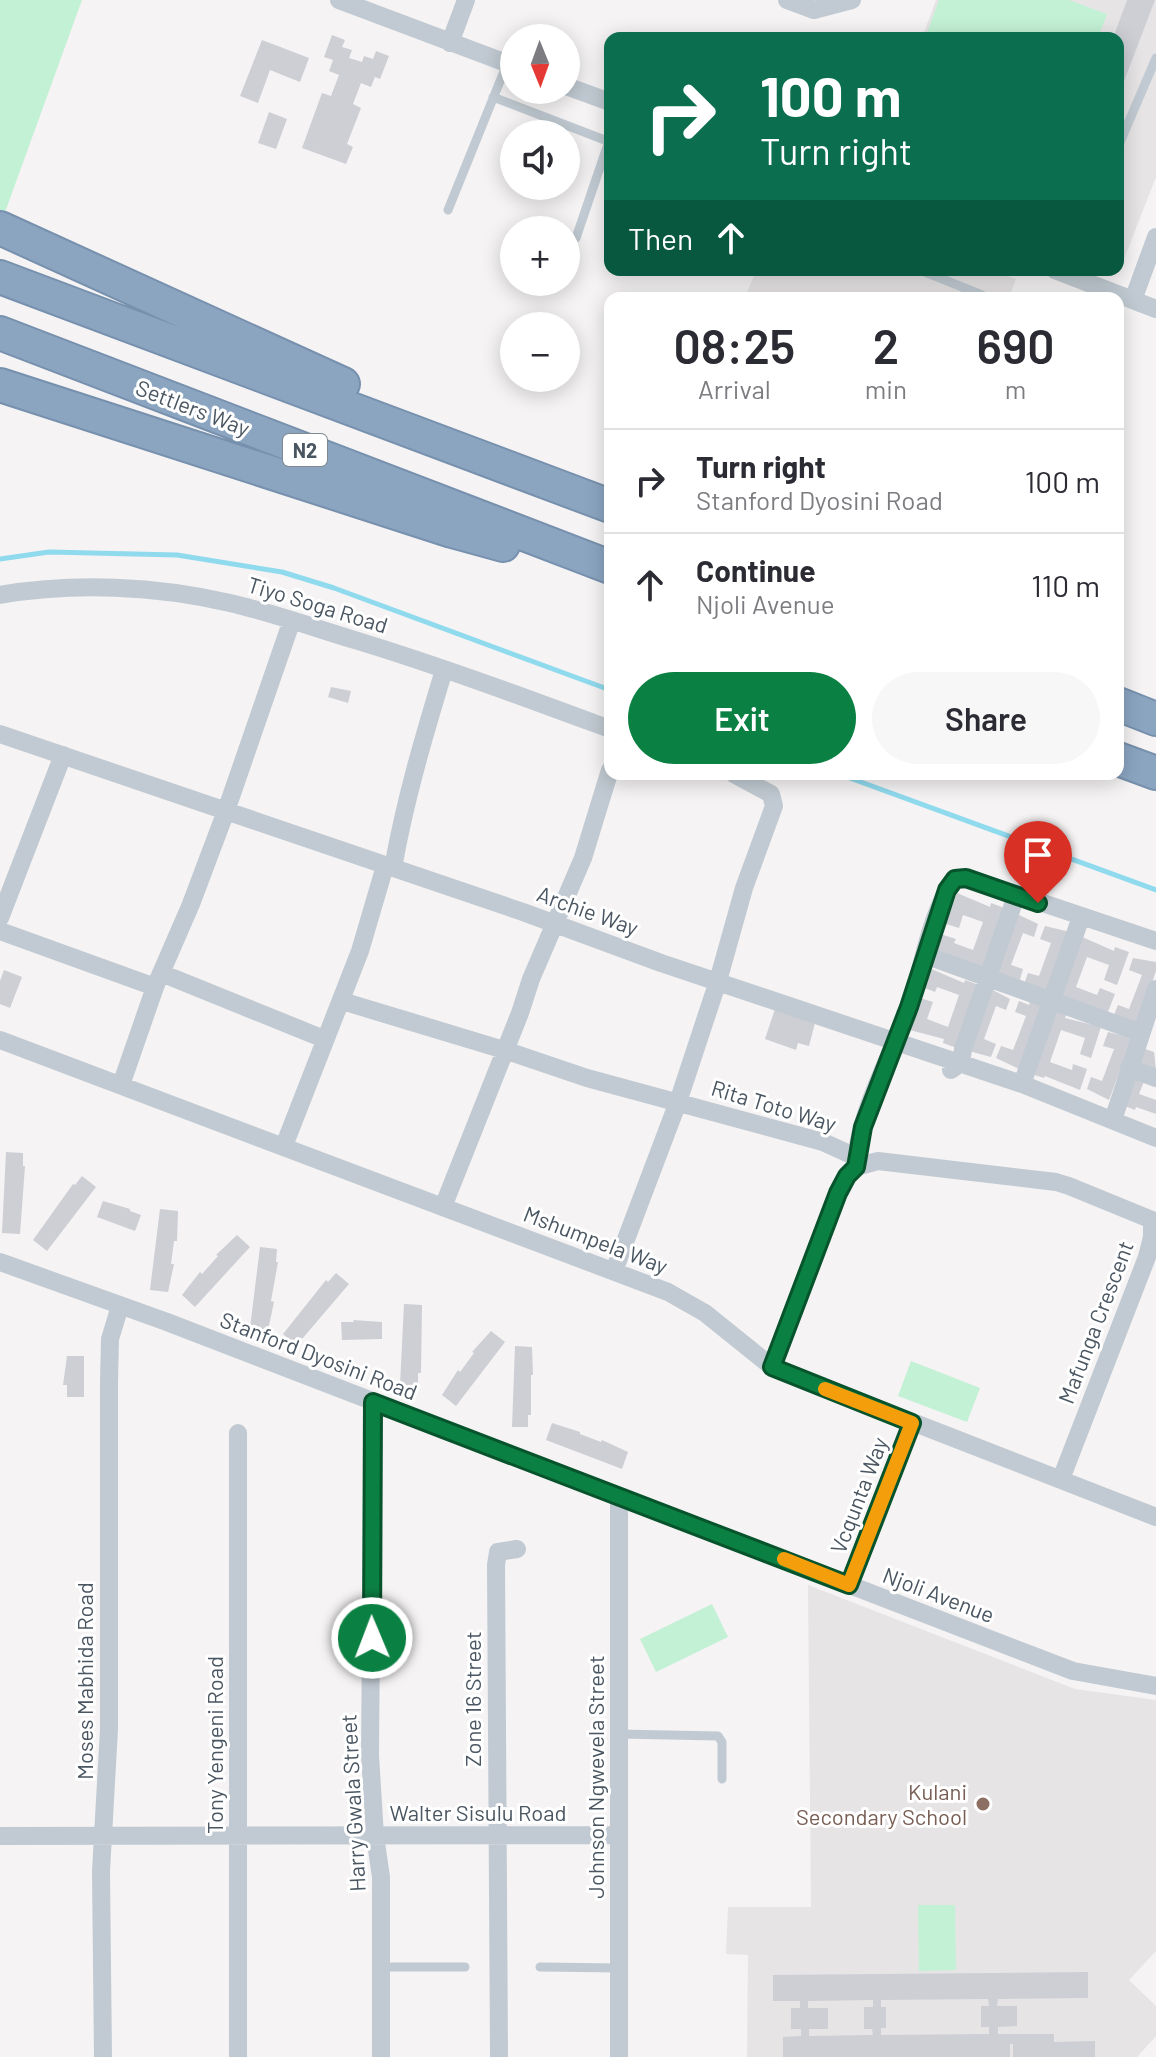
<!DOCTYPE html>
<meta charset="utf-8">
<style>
:root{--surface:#fff;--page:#f7f7f7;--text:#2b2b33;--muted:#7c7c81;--line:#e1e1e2;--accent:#0b8043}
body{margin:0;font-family:Barlow,sans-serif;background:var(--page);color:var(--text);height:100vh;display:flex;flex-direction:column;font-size:30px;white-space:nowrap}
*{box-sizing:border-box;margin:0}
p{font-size:26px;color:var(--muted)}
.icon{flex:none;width:44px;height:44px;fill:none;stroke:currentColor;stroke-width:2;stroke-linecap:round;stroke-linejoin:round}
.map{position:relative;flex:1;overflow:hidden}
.sheet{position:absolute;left:604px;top:292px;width:520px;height:488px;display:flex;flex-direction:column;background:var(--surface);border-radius:16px;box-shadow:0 4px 20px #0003}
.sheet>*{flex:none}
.guide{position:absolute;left:604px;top:32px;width:520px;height:244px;border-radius:16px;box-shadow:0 4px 20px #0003;background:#0b6e4f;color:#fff;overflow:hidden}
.needle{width:52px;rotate:179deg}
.tools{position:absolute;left:500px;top:24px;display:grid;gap:16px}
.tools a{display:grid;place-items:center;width:80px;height:80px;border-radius:50%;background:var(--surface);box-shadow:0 4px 20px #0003;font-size:40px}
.pin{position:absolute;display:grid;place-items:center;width:68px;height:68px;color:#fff;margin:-82px -34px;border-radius:50% 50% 50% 0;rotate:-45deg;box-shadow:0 0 8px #0007}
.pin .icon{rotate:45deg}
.me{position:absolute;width:88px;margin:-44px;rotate:359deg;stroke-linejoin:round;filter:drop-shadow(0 0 6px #0008)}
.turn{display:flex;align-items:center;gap:28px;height:168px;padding:0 24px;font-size:36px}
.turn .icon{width:104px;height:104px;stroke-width:2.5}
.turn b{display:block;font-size:56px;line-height:68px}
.then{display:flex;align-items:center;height:76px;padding:0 24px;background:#0003;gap:16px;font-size:30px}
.eta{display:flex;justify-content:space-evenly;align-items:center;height:136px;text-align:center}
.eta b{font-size:48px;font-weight:600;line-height:56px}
.action{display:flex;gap:16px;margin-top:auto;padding:16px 24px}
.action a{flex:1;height:92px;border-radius:48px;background:var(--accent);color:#fff;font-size:32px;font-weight:600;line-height:92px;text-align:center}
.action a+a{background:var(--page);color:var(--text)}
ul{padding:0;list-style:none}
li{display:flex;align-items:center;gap:24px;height:104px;padding:0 24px;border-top:2px solid var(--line)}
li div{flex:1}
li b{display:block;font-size:30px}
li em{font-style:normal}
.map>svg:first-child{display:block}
</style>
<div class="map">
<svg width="1156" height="2057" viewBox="0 0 1156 2057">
<rect width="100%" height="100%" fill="#f5f3f3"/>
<path fill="#e6e4e5" d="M 936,0 L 1156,0 L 1156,177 L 1119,272 L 1114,270 L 1118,270 L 1118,38 L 922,38 Z
M 756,270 L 991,270 L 1016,279 L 1009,298 L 745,298 Z
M 808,1585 L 1075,1689 L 1156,1700 L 1156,1951 L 1129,1980 L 1156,2006 L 1156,2036 L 1137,2057 L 747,2057 L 748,1955 L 726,1954 L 728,1907 L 811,1907 Z"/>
<path fill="#c3f1d5" d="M 0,0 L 82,0 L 4,215 L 0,213 Z
M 939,0 L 1069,0 L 1107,14 L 1098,38 L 925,38 Z
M 911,1361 L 980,1388 L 967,1422 L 898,1396 Z
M 712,1604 L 728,1637 L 656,1672 L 640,1639 Z
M 918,1905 L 955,1905 L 956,1970 L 919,1971 Z"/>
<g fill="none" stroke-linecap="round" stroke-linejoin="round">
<path stroke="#90daee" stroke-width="5" d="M 0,559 L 49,552 L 177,555 L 282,572 L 334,588 L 610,690
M 839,774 L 1156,890"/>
</g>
<path fill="#cdcfd5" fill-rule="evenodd" d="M 1127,0 L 1155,0 L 1118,97 L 1118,38 L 1113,38 Z
M 332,35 L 345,40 L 342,47 L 352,50 L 349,58 L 362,62 L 364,56 L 373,59 L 376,51 L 389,56 L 380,79 L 375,77 L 371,87 L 361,83 L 353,104 L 361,108 L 347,144 L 353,147 L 346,164 L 302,148 L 322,93 L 331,96 L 339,75 L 329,71 L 333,60 L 324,57 Z
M 262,40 L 309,58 L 300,82 L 270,70 L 258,103 L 240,96 Z
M 269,112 L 287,119 L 276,149 L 258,143 Z
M 331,687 L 351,691 L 348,703 L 328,697 Z
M 957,893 L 990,907 L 991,903 L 1007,909 L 985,973 L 933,954 L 940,934 L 956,939 L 954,943 L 973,950 L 983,922 L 963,915 L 959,928 L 946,924 Z
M 1015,913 L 1038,924 L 1034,937 L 1023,933 L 1011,965 L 1023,969 L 1019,983 L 992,975 Z
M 1045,926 L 1070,932 L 1047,995 L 1024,984 L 1028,973 L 1039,976 L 1051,943 L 1040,939 Z
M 1080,936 L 1114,951 L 1115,947 L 1129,952 L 1117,985 L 1104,980 L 1109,965 L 1087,957 L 1076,987 L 1097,995 L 1100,988 L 1115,994 L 1106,1017 L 1057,998 Z
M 1133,958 L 1156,962 L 1156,971 L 1137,1026 L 1114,1015 L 1118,1005 L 1129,1009 L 1142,975 L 1129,970 Z
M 929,968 L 964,983 L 965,980 L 979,985 L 957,1048 L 943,1043 L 944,1039 L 906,1029 L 917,997 L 933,1002 L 927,1019 L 948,1027 L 959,995 L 937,987 L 935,992 L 922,987 Z
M 4,970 L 22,977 L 10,1008 L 0,1004 L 0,981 Z
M 989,988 L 1010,999 L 1006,1010 L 996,1006 L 984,1039 L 996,1044 L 991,1057 L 965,1050 Z
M 1019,1001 L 1029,1005 L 1030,1001 L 1044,1007 L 1021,1070 L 996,1058 L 1001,1046 L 1013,1050 L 1026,1016 L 1015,1012 Z
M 775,1009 L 815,1023 L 809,1046 L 798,1043 L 796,1050 L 765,1039 Z
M 1053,1010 L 1066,1015 L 1065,1018 L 1101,1027 L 1091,1058 L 1080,1054 L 1085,1038 L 1061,1030 L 1050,1062 L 1072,1070 L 1073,1064 L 1087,1069 L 1080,1090 L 1045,1076 L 1044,1078 L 1031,1074 Z
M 1108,1032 L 1132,1038 L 1109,1100 L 1087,1089 L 1091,1077 L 1102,1081 L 1114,1049 L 1103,1046 Z
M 1142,1048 L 1154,1052 L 1156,1070 L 1135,1067 Z
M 1134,1075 L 1145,1079 L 1139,1094 L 1156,1100 L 1156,1114 L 1136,1107 L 1135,1110 L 1122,1105 Z
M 6,1152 L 23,1153 L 23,1166 L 25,1166 L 20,1234 L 2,1233 Z
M 82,1176 L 96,1187 L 47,1251 L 33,1240 L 73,1184 L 75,1185 Z
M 103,1201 L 130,1209 L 130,1211 L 141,1215 L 135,1231 L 97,1217 Z
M 160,1209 L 178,1211 L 177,1241 L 174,1241 L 171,1264 L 174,1264 L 168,1292 L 150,1290 Z
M 237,1235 L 250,1247 L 195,1307 L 182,1295 L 200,1272 L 202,1274 L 218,1256 L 216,1255 Z
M 260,1247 L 277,1249 L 276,1262 L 278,1262 L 271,1301 L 274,1302 L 268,1330 L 250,1328 Z
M 336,1273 L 349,1284 L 296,1346 L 283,1334 L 326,1280 L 328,1282 Z
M 404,1304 L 422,1305 L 421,1373 L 418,1373 L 418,1385 L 400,1385 Z
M 353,1320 L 382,1322 L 382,1339 L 342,1340 L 341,1322 L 354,1322 Z
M 491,1331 L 505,1342 L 456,1406 L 442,1395 L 458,1370 L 460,1372 L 474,1353 L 472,1352 Z
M 515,1346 L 532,1347 L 533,1375 L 531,1375 L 531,1415 L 528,1415 L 528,1427 L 512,1427 Z
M 67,1356 L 84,1356 L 84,1397 L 67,1397 L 67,1385 L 63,1385 Z
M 552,1423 L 580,1432 L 580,1434 L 601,1442 L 602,1440 L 628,1452 L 622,1469 L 546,1440 Z
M 1088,1972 L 1088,1998 L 998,1999 L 997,2006 L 1017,2006 L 1017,2026 L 998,2027 L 998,2034 L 1054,2034 L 1054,2042 L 1095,2041 L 1095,2057 L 1013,2057 L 1013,2044 L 1010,2044 L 1010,2057 L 783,2057 L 783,2037 L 801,2036 L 801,2029 L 791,2029 L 791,2008 L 800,2008 L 800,2001 L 773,2001 L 773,1975 ZM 988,1999 L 989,2006 L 981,2006 L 981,2027 L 989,2027 L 989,2034 L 881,2035 L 881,2028 L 886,2028 L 886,2007 L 881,2007 L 881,2000 ZM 873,2000 L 873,2007 L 864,2007 L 864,2029 L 872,2029 L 873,2035 L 809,2036 L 809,2029 L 828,2029 L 828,2008 L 808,2008 L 808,2001 Z"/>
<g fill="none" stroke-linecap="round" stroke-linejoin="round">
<defs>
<path id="highway" d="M 0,228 L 343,384
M 0,277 L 610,506
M 0,333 L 610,567
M 0,385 L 452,531 L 503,545
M 1118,704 L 1156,719
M 1118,759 L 1156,773"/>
</defs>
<use href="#highway" stroke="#7690ad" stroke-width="36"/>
<path stroke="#c1cad2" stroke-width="9" d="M 493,97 L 610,142
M 1118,147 L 1156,58
M 448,210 L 507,64
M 576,238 L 609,141
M 920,270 L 982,295 L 983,298
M 619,1734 L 718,1736 L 722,1742 L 722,1779
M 381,1967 L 465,1967
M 540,1967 L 619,1968"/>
<path stroke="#c1cad2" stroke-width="18" d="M 339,0 L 514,66
M 787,0 L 814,10 L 852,0
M 450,43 L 466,0
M 566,86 L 610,102
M 1055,270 L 1156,309
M 1133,300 L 1156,237
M 0,595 C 74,582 157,586 230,603 C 273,613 315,628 358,641 C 443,667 526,698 610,729
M 0,734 L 523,912 L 661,963 L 1022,1084 L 1156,1138
M 393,868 C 405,800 424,736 444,670
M 0,918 L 63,755
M 0,931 L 155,987
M 925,955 L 1141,1033
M 161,973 L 324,1039
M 342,1001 L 504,1050 L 587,1078 L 823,1142 L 856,1157
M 0,1040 L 668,1292 L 705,1313 L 772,1367 L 784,1372 L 1156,1517
M 1129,1068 L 1156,1078
M 951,1070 L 961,1063 L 963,1049 L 1016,896
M 1022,1084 L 1081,917
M 121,1085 L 155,987 L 191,904 L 226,811 L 292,620
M 1113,1120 L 1156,989
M 284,1146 L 360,951 L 385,866
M 856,1167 C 856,1117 893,1053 910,1005 C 924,964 929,914 955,879 L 977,881 L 1156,941
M 443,1207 L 520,1013 L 531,979 L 583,858 L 610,770
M 0,1262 L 167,1322 L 1073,1671 L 1156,1686
M 614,1271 L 678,1102 L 718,981 L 744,888 L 774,806 L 771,794 L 734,774
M 772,1367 L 838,1193 L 847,1176 L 856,1167 L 878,1161 L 1056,1182 L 1069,1186 L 1152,1220 L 1152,1237 L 1147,1257 L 1061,1479
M 373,1402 L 370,1755 L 375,1836 L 381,1877 L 381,2057
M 238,1433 L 238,2057
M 619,1497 L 619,2057
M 849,1585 L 912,1423
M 0,1836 L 619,1835
M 103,2057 L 101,1871 L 109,1729 L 109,1382 L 110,1339 L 120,1306
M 499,2057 L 496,1565 L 498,1552 L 517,1549"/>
<use href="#highway" stroke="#8ba5c1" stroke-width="32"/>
</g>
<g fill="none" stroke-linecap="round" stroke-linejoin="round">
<defs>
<path id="route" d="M 372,1638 L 373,1402 L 849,1585 L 912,1423 L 772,1367 L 838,1193 L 847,1176 L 856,1167 L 863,1127 L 909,1007 L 947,890 L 955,879 L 966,878 L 1038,903"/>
</defs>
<use href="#route" stroke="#07532c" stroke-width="20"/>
<use href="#route" stroke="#0b8043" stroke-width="14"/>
<path stroke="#f59e0b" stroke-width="14" d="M 784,1559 L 849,1585 L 912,1423 L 825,1389"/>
</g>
<circle fill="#8d6e63" stroke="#fff" stroke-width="3" cx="983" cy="1804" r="8"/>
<g text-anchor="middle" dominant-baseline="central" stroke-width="6" stroke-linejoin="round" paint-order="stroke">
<rect fill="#fff" stroke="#808990" stroke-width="2" x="283" y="434" width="44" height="32" rx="6"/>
<g font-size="20" font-weight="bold" fill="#4a5661">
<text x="305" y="450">N2</text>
</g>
<g font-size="22" fill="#4a5661" stroke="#fff">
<text transform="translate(193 407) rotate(21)">Settlers Way</text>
<text transform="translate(318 604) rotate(17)">Tiyo Soga Road</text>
<text transform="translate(588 910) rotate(20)">Archie Way</text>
<text transform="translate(774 1105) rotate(17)">Rita Toto Way</text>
<text transform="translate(596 1239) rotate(21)">Mshumpela Way</text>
<text transform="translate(1095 1322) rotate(-69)">Mafunga Crescent</text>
<text transform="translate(319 1355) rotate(21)">Stanford Dyosini Road</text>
<text transform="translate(858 1495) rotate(-69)">Vcqunta Way</text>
<text transform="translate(939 1594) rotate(21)">Njoli Avenue</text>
<text transform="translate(84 1681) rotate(-90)">Moses Mabhida Road</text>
<text transform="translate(472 1699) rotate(-90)">Zone 16 Street</text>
<text transform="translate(214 1745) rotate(-90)">Tony Yengeni Road</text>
<text transform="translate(595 1777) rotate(-90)">Johnson Ngwevela Street</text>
<text transform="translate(352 1803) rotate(-93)">Harry Gwala Street</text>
<text x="478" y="1812">Walter Sisulu Road</text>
</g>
<g font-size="22" fill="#785e54" stroke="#fff" text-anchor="end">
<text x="967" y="1791">Kulani<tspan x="967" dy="25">Secondary School</tspan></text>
</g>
</g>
</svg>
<div class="tools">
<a><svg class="needle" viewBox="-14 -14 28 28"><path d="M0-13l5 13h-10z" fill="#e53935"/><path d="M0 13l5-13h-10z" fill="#7c7c81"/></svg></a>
<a><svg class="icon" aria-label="sound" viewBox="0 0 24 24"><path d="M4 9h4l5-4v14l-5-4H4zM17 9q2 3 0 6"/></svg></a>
<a>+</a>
<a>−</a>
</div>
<div class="pin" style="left:1038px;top:903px;background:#d93025"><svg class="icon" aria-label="arrive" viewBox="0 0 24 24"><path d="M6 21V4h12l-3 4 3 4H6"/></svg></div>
<svg class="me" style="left:372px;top:1638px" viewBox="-20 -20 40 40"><circle r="17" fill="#0b8043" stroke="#fff" stroke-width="3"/><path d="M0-11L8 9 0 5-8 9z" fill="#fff"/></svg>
<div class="guide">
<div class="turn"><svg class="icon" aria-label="right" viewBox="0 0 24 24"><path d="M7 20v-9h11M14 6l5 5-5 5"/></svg><div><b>100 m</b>Turn right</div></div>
<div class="then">Then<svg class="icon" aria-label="ahead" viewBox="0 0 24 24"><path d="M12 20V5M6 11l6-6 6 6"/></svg></div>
</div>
<section class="sheet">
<div class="eta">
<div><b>08:25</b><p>Arrival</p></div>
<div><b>2</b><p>min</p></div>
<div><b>690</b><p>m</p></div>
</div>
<ul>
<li><svg class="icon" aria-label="right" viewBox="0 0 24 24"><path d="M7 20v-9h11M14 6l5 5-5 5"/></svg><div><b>Turn right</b><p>Stanford Dyosini Road</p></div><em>100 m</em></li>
<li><svg class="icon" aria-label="ahead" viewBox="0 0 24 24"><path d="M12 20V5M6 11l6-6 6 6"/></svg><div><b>Continue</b><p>Njoli Avenue</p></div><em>110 m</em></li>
</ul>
<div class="action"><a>Exit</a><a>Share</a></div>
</section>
</div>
